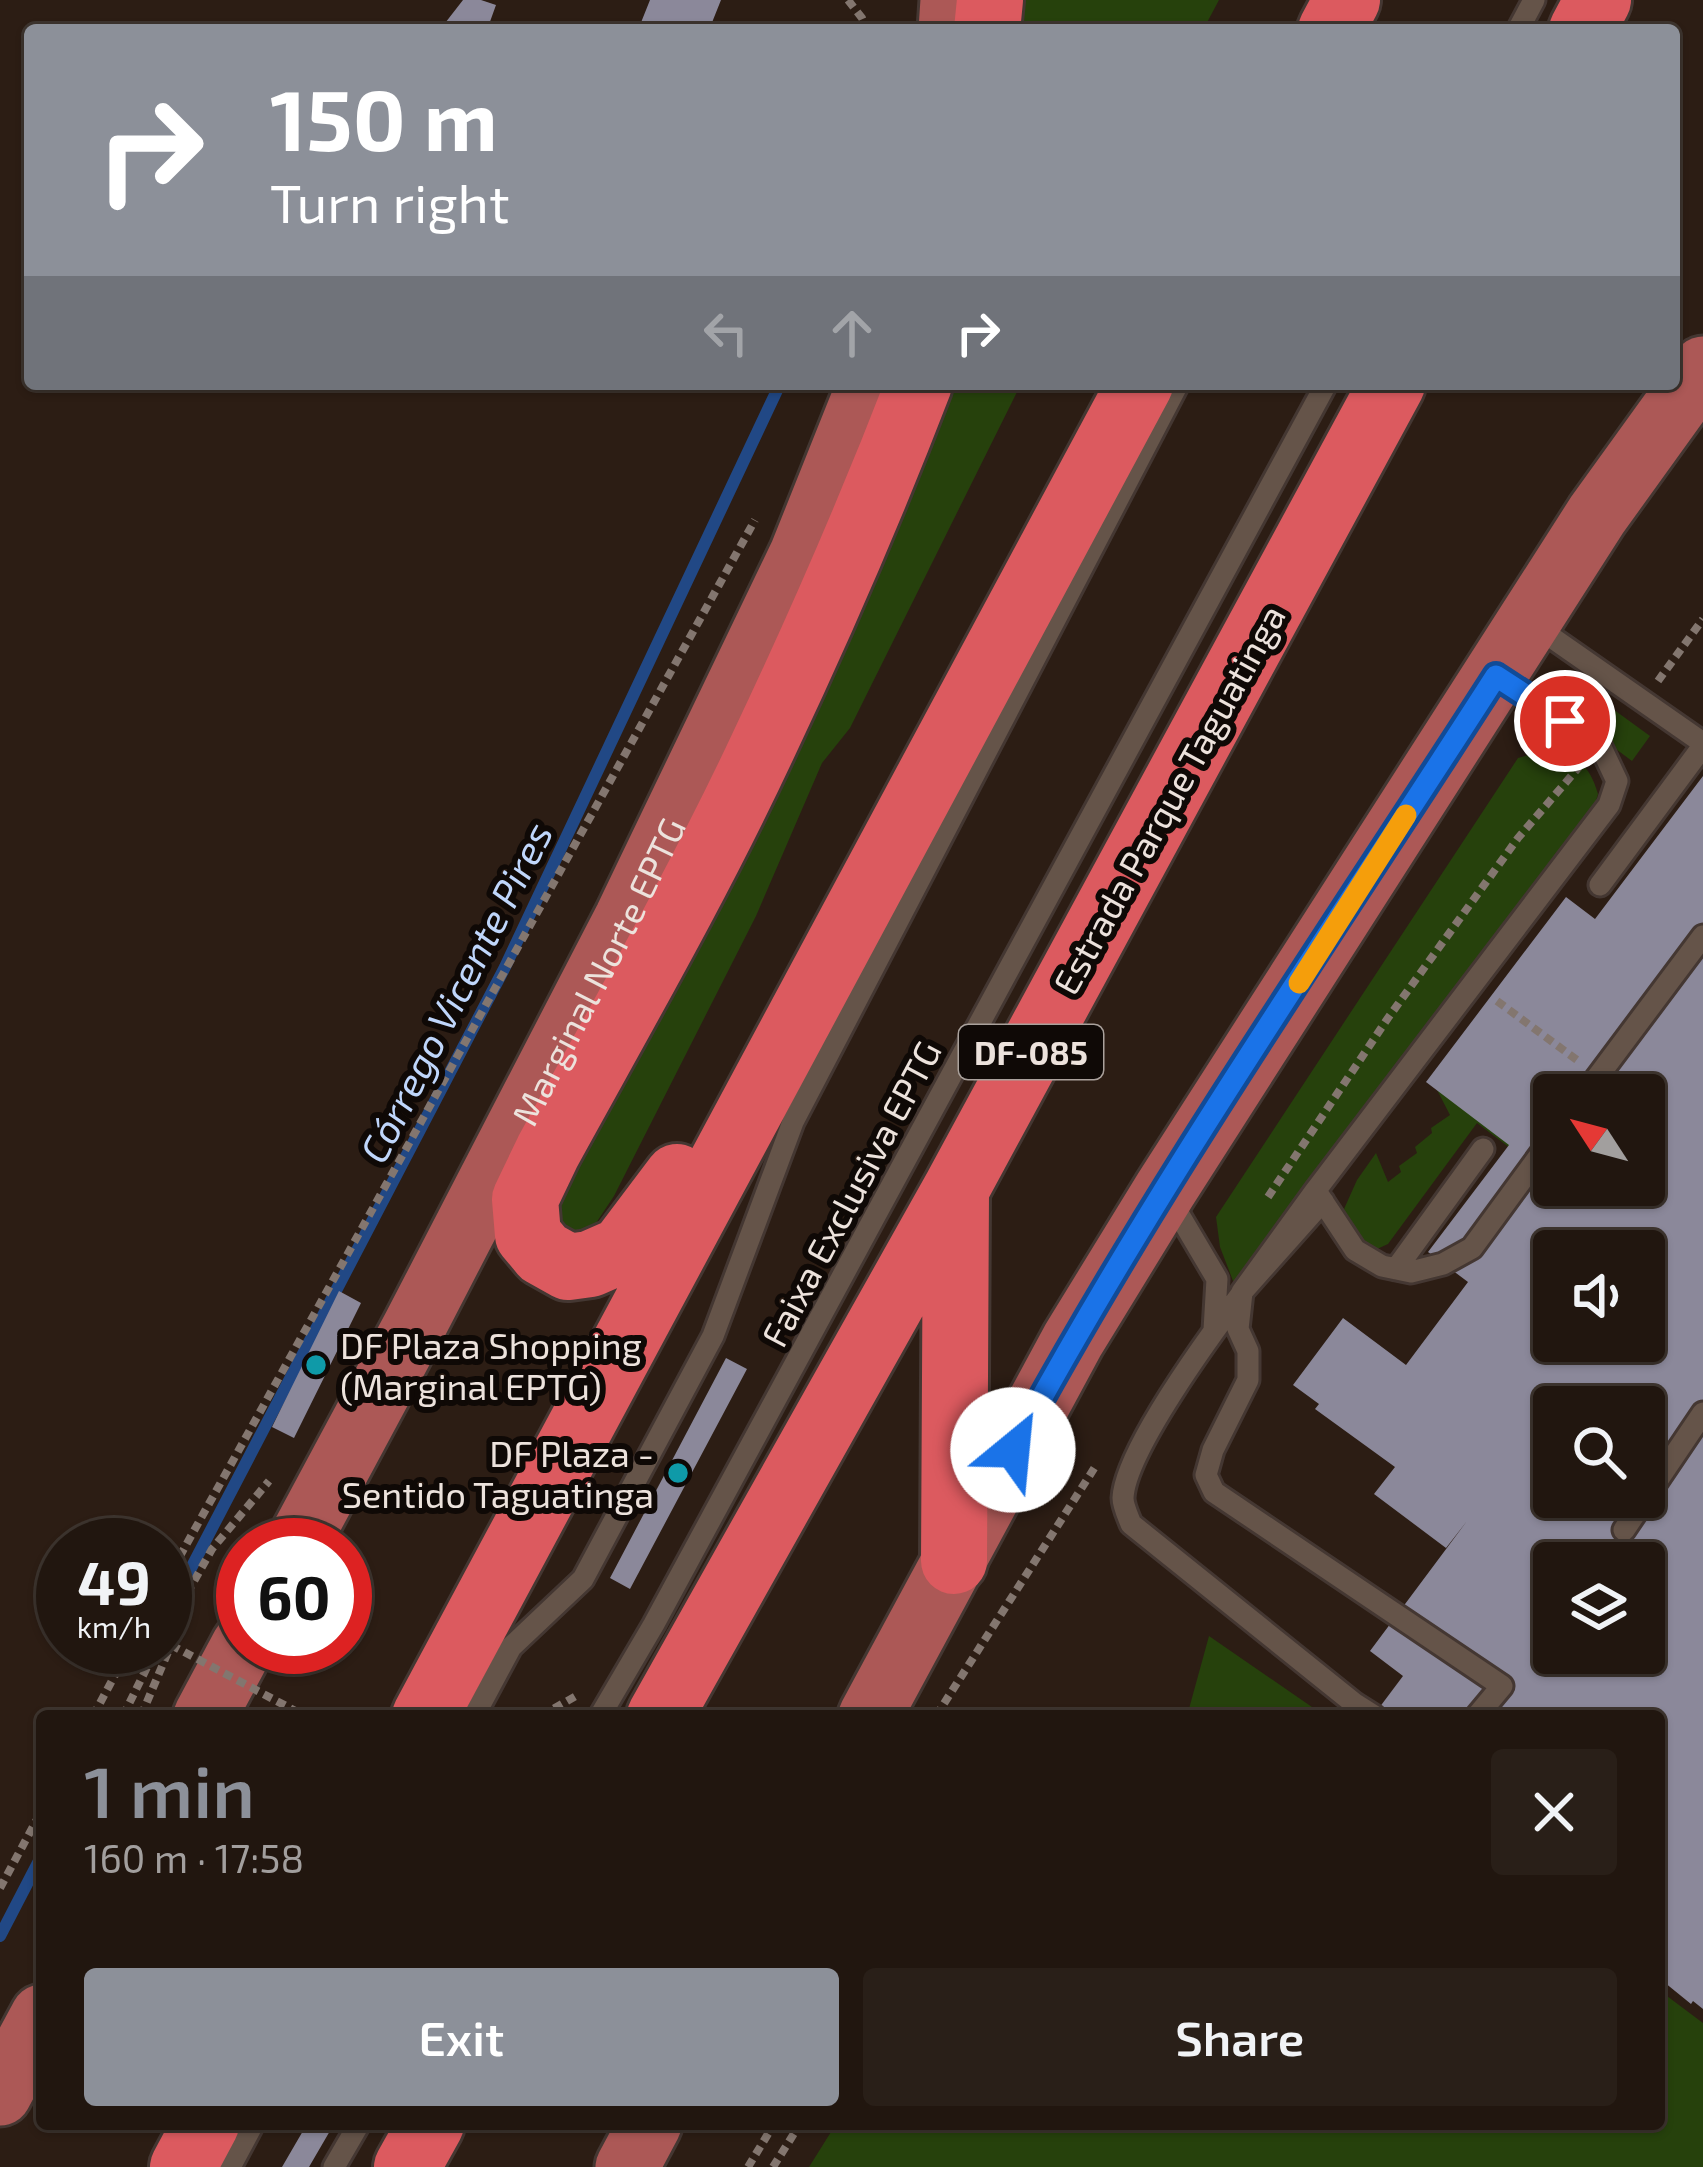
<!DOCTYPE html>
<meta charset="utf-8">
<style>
:root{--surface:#21160f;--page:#291f18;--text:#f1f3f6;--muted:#a29f9e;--line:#3e352f;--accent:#8c9099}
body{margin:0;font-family:"Exo 2",sans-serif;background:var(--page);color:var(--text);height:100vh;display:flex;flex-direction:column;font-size:45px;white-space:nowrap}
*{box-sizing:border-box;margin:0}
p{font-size:39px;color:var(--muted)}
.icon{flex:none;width:66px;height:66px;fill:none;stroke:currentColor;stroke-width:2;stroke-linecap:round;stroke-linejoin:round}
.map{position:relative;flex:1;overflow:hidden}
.side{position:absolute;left:36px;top:1710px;width:1629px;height:420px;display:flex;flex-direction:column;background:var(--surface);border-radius:12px;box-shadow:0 3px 9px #0004,0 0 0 3px var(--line)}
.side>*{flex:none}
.top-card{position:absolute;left:24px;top:24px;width:1656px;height:366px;border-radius:12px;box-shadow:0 3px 9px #0004,0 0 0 3px var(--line);background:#8c9099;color:#fff;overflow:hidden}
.needle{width:78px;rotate:306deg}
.fabs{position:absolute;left:1533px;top:1074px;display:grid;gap:24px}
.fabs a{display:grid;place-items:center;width:132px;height:132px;border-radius:12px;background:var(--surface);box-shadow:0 3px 9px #0004,0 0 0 3px var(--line);font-size:60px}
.speed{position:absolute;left:36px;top:1518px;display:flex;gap:24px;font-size:60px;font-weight:700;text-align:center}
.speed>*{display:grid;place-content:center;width:156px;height:156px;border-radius:50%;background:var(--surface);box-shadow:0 3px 9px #0004,0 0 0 3px var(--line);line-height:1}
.speed small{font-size:30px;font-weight:400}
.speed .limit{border:18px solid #d22;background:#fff;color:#111}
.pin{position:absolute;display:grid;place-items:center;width:102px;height:102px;color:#fff;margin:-51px;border:6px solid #fff;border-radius:50%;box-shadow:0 3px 12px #0007}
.me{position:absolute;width:132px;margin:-66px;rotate:28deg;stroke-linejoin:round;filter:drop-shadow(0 0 9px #0008)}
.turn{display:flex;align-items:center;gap:42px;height:252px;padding:0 48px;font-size:54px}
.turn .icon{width:156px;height:156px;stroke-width:2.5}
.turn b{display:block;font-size:84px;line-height:102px}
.lanes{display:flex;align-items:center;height:114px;padding:0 48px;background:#0003;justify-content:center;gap:60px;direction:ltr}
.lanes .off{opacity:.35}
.round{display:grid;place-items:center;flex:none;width:126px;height:126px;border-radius:12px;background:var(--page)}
.overview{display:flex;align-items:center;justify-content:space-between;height:204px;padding:0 48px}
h1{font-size:72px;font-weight:600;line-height:90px;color:var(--accent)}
.action{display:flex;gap:24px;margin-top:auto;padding:24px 48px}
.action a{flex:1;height:138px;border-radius:12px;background:var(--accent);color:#fff;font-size:48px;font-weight:600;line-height:138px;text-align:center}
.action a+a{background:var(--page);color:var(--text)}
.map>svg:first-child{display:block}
</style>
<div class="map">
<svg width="1703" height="2167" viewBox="0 0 1703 2167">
<rect width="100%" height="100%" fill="#2c1d14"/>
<path fill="#26410c" d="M 1010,0 L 1219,0 L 1203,30 L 1006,30 Z
M 937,384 L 1021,384 L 850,728 L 822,763 L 756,916 L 614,1196 L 590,1232 L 570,1243 L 541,1224 Z
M 1580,685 L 1650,736 L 1632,761 L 1562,709 Z
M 1550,749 C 1577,755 1590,766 1598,794 L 1593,811 L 1235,1286 L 1220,1247 L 1216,1217 L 1518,758 Z
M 1575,1068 L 1520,1140 L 1510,1148 L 1477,1123 L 1388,1244 L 1377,1249 C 1358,1243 1352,1226 1344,1209 L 1357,1180 L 1376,1153 L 1388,1182 L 1401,1172 L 1399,1166 L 1417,1153 L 1415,1147 L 1432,1133 L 1431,1128 L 1450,1115 L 1436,1088 Z
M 1209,1636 L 1325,1716 L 1187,1716 Z
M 1659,1990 L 1703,2023 L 1703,2167 L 809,2167 L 836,2124 L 1659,2124 Z"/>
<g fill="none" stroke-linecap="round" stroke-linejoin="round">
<path stroke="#214885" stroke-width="12" d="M 165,1618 L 505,967 L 780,384
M 0,1936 L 42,1855"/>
</g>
<path fill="#8b889a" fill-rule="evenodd" d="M 463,0 L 481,0 L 496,5 L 487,30 L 450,30 L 442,27 Z
M 650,0 L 721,0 L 709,30 L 638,30 Z
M 1703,776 L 1703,2009 L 1693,2001 L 1691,2004 L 1659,1978 L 1659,1716 L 1373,1716 L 1403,1676 L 1370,1651 L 1467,1521 L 1446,1548 L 1374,1494 L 1395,1467 L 1315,1409 L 1319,1404 L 1293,1385 L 1343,1318 L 1406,1365 L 1468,1282 L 1428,1252 L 1509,1145 L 1426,1082 L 1566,897 L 1595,919 ZM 1554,1095 L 1644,1095 L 1644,1185 L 1554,1185 ZM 1554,1251 L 1644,1251 L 1644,1341 L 1554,1341 ZM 1554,1407 L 1644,1407 L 1644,1497 L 1554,1497 ZM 1554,1563 L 1644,1563 L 1644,1653 L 1554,1653 Z
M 339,1291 L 361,1303 L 294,1438 L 272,1427 Z
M 726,1358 L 747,1369 L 630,1589 L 610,1578 Z
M 307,2124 L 334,2124 L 309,2167 L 282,2167 Z"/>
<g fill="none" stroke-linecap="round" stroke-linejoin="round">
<defs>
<path id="service" d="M 1518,30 L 1534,0
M 1531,623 L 1703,743
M 1600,885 L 1703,746
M 1584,1095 L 1703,936
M 1316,1191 L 1355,1250 L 1382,1266 L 1411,1272 L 1443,1264 L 1472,1248 L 1554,1136
M 1168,1196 L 1217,1279 L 1214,1330
M 1323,1201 L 1242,1292 L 1316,1190 L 1609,805 L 1617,781 L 1599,743 L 1497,677
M 1396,1269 L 1483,1149
M 1242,1292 L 1238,1329 L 1248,1351 L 1248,1380 L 1213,1450 L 1206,1475 L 1214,1492 L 1502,1686 L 1477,1716
M 1242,1293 C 1212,1333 1125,1451 1123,1498 C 1123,1506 1128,1516 1131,1524 L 1355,1704 L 1374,1716
M 1624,1530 L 1703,1413
M 474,1716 L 511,1647 L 583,1579 L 713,1336 L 793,1122 L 1178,384
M 600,1716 L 654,1624 L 1326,384
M 230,2167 L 253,2124
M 334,2167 L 359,2124"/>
<g id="primary">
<path d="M 950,30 L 952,0"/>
<path id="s1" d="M 297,1545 L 414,1327 L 626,918 L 801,554 L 869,384"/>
<path d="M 205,1716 L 243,1645"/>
<path d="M 870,1716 L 1073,1340 L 1165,1190 L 1597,515 L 1703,368"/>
<path d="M 0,2094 L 42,2016"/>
<path d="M 627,2167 L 650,2124"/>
</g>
<path id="motorway" d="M 987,30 L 990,0
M 1331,30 L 1347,0
M 1582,30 L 1598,0
M 677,1177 L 622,1250 L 590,1264 L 568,1267 L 543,1253 L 528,1235 L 525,1199 L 548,1151 C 621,1018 698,885 763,746 C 819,628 872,506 919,384
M 954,1561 L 956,1193
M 425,1716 L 1140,384
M 660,1716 L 956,1189 L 1392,384
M 183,2167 L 206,2124
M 407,2167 L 431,2124"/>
</defs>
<use href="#service" stroke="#443732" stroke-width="27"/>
<use href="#primary" stroke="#443732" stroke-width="69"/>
<use href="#motorway" stroke="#443732" stroke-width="72"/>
<path stroke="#83766f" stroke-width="8" stroke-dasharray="9 6" stroke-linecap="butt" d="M 848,0 L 862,18 L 867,30
M 1658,681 L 1703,619
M 1497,1001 L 1577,1060
M 1268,1197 L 1388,1018 L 1518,838 L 1579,767
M 165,1583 L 755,520
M 165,1633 L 212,1549 L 269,1481
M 136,1647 L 152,1656
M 93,1716 L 130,1647
M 123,1716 L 157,1647
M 141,1716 L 171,1645
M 541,1716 L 576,1696
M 936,1716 L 1095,1467
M 0,1888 L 42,1810
M 748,2167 L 774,2124
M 773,2167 L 800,2124"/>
<use href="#service" stroke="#655449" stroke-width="21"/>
<use href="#primary" stroke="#ac5856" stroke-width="63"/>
<use href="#motorway" stroke="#dc5a5f" stroke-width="66"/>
<path stroke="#83766f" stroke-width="8" stroke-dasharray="9 6" stroke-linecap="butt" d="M 171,1645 L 305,1716"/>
</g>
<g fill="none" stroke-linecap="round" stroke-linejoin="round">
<defs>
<path id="route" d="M 1013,1450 C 1157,1183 1332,932 1496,676 L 1565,721"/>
</defs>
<use href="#route" stroke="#114b97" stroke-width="30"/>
<use href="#route" stroke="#1a73e8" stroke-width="21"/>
<path stroke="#f59e0b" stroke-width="21" d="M 1299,983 L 1406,815"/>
</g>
<g fill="#0f9aa8" stroke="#0f0906" stroke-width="4.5">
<circle cx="316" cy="1365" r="12"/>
<circle cx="678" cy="1473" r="12"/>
</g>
<g text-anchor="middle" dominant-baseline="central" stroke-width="12" stroke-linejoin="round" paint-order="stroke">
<rect fill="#0f0906" stroke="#aaa19c" stroke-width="3" x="959" y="1025" width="144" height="54" rx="9"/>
<g font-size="33" font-weight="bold" fill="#ece2dc">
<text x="1031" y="1052">DF-085</text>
</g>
<g font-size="36" fill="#ece2dc" stroke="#0f0906">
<text transform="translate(1168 799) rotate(-61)">Estrada Parque Taguatinga</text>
<text stroke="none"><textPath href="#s1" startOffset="648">Marginal Norte EPTG</textPath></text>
<text transform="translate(850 1193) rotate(-62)">Faixa Exclusiva EPTG</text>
</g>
<g font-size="36" fill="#ece2dc" stroke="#0f0906" text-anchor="start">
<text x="340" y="1344">DF Plaza Shopping<tspan x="340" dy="41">(Marginal EPTG)</tspan></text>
<text x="654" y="1452" text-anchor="end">DF Plaza -<tspan x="654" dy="41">Sentido Taguatinga</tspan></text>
</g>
<g font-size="39" font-style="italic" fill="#bfd6fb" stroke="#0f0906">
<text transform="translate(455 992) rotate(-63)">Córrego Vicente Pires</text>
</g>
</g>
</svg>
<div class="fabs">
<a><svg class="needle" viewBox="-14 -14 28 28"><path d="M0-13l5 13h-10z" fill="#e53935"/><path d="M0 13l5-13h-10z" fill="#a29f9e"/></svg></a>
<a><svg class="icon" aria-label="sound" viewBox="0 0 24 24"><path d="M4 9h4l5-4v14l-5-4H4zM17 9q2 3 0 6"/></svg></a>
<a><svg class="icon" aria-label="search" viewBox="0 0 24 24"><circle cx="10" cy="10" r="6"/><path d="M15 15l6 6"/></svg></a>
<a><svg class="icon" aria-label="layers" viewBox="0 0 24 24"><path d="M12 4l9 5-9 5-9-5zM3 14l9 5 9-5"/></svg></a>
</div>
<div class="speed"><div>49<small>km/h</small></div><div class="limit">60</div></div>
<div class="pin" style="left:1565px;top:721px;background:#d93025"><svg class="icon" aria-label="arrive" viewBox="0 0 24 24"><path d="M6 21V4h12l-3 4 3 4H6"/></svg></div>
<svg class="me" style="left:1013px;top:1450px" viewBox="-20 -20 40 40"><circle r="19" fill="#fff"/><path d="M0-13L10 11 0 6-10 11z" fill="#1a73e8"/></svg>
<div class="top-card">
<div class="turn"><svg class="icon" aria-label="right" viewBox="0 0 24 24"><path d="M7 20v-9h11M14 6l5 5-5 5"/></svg><div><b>150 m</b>Turn right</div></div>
<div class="lanes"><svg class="icon off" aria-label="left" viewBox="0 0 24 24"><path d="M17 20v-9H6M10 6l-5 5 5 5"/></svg><svg class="icon off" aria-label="ahead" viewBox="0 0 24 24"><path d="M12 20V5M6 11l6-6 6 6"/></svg><svg class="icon" aria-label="right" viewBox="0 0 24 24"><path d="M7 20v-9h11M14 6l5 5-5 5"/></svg></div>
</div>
<section class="side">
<div class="overview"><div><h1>1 min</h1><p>160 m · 17:58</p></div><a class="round"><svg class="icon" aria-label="close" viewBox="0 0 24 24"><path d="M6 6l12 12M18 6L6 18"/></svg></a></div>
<div class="action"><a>Exit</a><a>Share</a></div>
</section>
</div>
